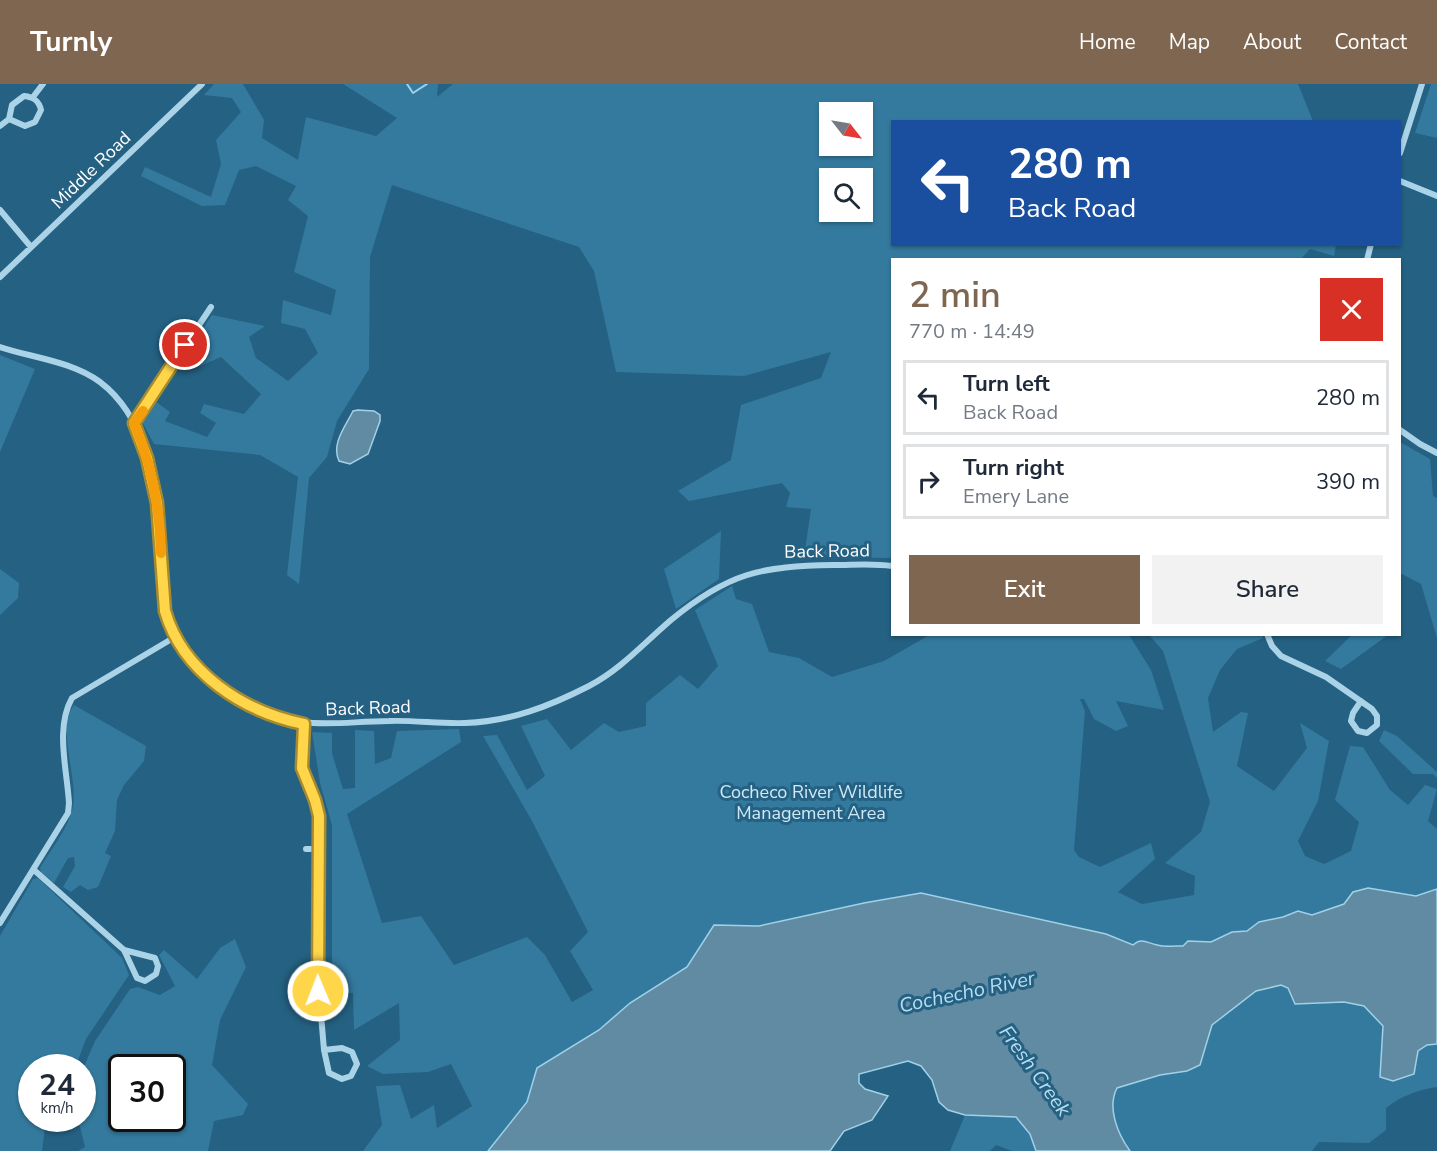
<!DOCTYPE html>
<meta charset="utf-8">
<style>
:root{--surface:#fff;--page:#f2f2f3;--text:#1f2937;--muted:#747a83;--line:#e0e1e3;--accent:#7e6650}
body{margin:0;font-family:"Nunito Sans",sans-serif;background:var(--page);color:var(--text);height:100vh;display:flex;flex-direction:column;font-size:22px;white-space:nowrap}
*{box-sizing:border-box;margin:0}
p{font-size:20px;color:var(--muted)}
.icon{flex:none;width:33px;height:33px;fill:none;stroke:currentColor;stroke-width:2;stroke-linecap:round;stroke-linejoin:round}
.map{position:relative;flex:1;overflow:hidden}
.details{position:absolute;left:891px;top:174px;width:510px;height:378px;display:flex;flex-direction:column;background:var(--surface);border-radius:0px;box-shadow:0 2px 4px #0004}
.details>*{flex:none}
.top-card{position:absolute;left:891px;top:36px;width:510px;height:126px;border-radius:0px;box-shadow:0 2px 4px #0004;background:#1a4fa0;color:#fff;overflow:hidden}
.needle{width:39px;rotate:121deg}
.buttons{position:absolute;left:819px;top:18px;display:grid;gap:12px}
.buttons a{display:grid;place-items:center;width:54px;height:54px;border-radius:0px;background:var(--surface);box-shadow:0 2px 4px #0004;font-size:30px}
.speed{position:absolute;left:18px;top:970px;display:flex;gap:12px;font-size:30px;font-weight:700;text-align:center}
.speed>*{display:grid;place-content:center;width:78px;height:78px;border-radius:50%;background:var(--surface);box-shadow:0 2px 4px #0004;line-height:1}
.speed small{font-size:15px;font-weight:400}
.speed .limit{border:3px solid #111;border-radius:9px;background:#fff;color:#111}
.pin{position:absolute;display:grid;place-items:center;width:51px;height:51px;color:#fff;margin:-26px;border:3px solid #fff;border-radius:50%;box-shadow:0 2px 6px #0007}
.me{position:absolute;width:66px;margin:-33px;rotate:359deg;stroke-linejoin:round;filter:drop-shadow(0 0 4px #0008)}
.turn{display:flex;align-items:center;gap:21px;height:126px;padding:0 18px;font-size:27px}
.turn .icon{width:78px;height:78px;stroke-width:2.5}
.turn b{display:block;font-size:42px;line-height:51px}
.round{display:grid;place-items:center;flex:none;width:63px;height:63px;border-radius:0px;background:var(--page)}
.head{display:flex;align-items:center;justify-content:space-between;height:102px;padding:0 18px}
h1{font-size:36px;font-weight:600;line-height:45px;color:var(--accent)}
.cta{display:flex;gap:12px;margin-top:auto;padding:12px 18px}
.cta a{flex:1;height:69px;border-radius:0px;background:var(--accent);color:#fff;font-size:24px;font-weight:600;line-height:69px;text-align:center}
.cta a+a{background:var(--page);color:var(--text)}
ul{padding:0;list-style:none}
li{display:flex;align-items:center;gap:18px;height:75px;margin:0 12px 9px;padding:0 6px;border:3px solid var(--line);border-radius:0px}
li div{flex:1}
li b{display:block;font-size:22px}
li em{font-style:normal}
header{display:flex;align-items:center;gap:36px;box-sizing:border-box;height:84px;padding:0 30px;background:var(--accent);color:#fff}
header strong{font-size:28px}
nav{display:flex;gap:33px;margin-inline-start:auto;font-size:21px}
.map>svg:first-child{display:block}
</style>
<header>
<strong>Turnly</strong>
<nav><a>Home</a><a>Map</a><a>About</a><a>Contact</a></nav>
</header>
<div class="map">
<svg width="1437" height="1067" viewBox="0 0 1437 1067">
<rect width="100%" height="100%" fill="#246182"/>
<path fill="#347a9e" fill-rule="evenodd" d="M 214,0 L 243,0 L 264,36 L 262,54 L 298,76 L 306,33 L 376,52 L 397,34 L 343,0 L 438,0 L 437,13 L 453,0 L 1298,0 L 1313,37 L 892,38 L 892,160 L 1336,161 L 1334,172 L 1310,165 L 1300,176 L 892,176 L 892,474 L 804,473 L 811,425 L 786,423 L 790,409 L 782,399 L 689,417 L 678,407 L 731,376 L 741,321 L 821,294 L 831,268 L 744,292 L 616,288 L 594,187 L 579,163 L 392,101 L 370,173 L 369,285 L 337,337 L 327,373 L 309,394 L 299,500 L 287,491 L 298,393 L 260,371 L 154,360 L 141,336 L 155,317 L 170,328 L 165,337 L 207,353 L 216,339 L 200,329 L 204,320 L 244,330 L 261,310 L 221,273 L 198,283 L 182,276 L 212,231 L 265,242 L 249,253 L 256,274 L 288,297 L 318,269 L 305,245 L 281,239 L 283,216 L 331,231 L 336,206 L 294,188 L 308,132 L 288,116 L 296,102 L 256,82 L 239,86 L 225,121 L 202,122 L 141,92 L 145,83 L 211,113 L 221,80 L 216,56 L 241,28 L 232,14 L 204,11 ZM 830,28 L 862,28 L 862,62 L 830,62 ZM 830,94 L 862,94 L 862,128 L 830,128 Z
M 1431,0 L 1437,0 L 1437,54 L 1415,49 Z
M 0,271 L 35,285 L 0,368 Z
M 1400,358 L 1430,375 L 1433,412 L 1437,414 L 1437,554 L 1421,500 L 1400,489 Z
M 721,447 L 719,495 L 676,525 L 664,485 Z
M 0,485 L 19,499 L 18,514 L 0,531 Z
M 732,502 L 736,515 L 752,520 L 769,568 L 799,574 L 832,593 L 884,577 L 926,553 L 927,551 L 1129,551 L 1151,586 L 1164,626 L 1116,617 L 1128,642 L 1116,647 L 1094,635 L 1084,615 L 1080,615 L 1085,627 L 1074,766 L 1079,773 L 1100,783 L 1151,759 L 1155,775 L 1118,808 L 1142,820 L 1194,811 L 1195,792 L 1165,779 L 1201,748 L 1210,718 L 1163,567 L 1149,551 L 1262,551 L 1263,554 L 1237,565 L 1220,586 L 1208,614 L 1213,648 L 1241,628 L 1248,629 L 1237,682 L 1274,707 L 1307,664 L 1300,639 L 1329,657 L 1318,717 L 1298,757 L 1305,772 L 1324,780 L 1351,767 L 1359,738 L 1335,716 L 1350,662 L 1363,663 L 1390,706 L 1408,721 L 1425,701 L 1437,705 L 1428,737 L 1437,745 L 1437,805 L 1416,812 L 1368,804 L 1353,808 L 1344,820 L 1312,831 L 1298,827 L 1283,833 L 1259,838 L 1247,847 L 1232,848 L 1211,858 L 1188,857 L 1183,862 L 1133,861 L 1106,850 L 1069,843 L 1032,833 L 797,834 L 759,842 L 630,919 L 599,946 L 537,984 L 527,1018 L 488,1067 L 363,1067 L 382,1041 L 376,1002 L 400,1001 L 411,1035 L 434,1021 L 437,1044 L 472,1022 L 451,980 L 428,988 L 383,990 L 367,982 L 400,956 L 399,919 L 354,946 L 353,909 L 332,908 L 332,741 L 320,699 L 312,648 L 332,649 L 332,669 L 343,705 L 355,704 L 355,646 L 374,647 L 375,680 L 391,674 L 397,647 L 459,645 L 461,658 L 347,730 L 382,839 L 421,832 L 454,881 L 527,853 L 545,871 L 572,918 L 593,906 L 570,867 L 588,848 L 532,737 L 483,652 L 497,651 L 527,706 L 545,692 L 521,642 L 547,635 L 571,666 L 604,639 L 619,648 L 646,642 L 646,619 L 680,591 L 698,605 L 718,582 L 695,526 Z
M 1353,550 L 1388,551 L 1341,585 L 1325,577 Z
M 74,621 L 146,662 L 144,677 L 124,701 L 117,716 L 115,747 L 105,769 L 111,772 L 98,803 L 88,806 L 80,801 L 71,808 L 63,803 L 75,782 L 74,773 L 68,774 L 54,799 L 41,788 L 40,784 C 51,765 69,744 73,722 C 78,694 56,644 74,621 Z
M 1384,646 L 1397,652 L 1437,688 L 1437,694 L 1433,690 L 1413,690 L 1379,657 Z
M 38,794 L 122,874 L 129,891 L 86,955 L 75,984 L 32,984 L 32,1035 L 46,1035 L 42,1067 L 0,1067 L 0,852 L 33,795 Z
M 235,855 L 246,883 L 220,936 L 212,981 L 248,1020 L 243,1031 L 214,1037 L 208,1067 L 78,1067 L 85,1063 L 78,1035 L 82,1035 L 83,985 L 95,957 L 130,905 L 138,903 L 160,911 L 175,902 L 159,871 L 164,866 L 197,895 L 220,864 ZM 122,984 L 172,984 L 172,1035 L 122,1035 Z
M 1281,901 L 1288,904 L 1295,920 L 1344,918 L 1364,922 L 1383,942 L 1380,993 L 1417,980 L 1418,967 L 1427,961 L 1437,960 L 1437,1003 C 1418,1006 1401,1012 1386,1024 L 1386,1046 L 1369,1059 L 1319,1058 L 1312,1067 L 1130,1067 C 1117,1049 1107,1023 1117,1003 L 1160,991 L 1187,987 L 1204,968 L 1212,941 L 1256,907 Z
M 965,1031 L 1016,1033 L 1030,1050 L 1036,1067 L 1012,1067 L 996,1061 L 990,1067 L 950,1067 Z"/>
<path fill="#618ba2" stroke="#a0d1e8" stroke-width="1.5" d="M 358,326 L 374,327 L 380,331 L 380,337 L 368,370 L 350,380 L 339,377 C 331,360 345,343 353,327 Z
M 1368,804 L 1416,812 L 1437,805 L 1437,960 L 1427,961 L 1418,967 L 1414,990 L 1393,997 L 1380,993 L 1383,942 L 1364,922 L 1344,918 L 1295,920 L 1288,904 L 1281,901 L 1256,907 L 1212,941 L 1200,981 L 1187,987 L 1160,991 L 1117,1004 C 1107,1023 1117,1049 1130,1067 L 1036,1067 L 1030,1050 L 1016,1033 L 965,1031 L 948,1026 L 939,1018 L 932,996 L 921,982 L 908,977 L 859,990 L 859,999 L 865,1005 L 888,1012 L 872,1036 L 844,1047 L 830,1067 L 488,1067 L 527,1018 L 537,984 L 599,946 L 630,919 L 687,883 L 714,841 L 759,842 L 864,819 L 921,809 L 1106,850 L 1133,861 C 1142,853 1147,859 1157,861 C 1164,863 1175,862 1183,862 L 1188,857 L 1211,858 L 1232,848 L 1247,847 L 1259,838 L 1283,833 L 1298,827 L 1312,831 L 1344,820 L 1353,808 Z"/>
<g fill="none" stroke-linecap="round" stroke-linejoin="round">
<path stroke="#a0d1e8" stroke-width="2" d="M 407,0 L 413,9 L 427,0"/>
<path stroke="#abd3e7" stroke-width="6" d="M 24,12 C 34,13 39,17 41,26 L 35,38 L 25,42 L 9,35 L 12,21 Z
M 33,13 L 43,0
M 0,42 L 9,35
M 1400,69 L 1422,0
M 1400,97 L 1437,112
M 0,126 L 31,163
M 1367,176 L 1371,160
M 0,193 L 202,0
M 0,263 C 33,274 71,277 100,298 C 145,332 158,399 160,452 C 161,481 159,513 169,540 C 182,575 213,602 245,619 C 302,648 329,638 389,637 C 414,636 440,640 465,639 C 509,638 550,622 589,602 C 620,586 644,559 671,536 C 728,489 761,482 834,481 C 853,481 873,479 892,482
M 134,339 L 211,223
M 1400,346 L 1420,360 L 1437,369
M 1267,550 L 1272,562 L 1281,572 L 1326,593 L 1372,625 L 1377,632 L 1377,641 L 1367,649 L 1358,647 L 1351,637 L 1353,629 L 1361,617
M 304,640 L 302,684 L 315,716 L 319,733 L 318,895 L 324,966
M 306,765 L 318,765
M 34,786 L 124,866 L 137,894 L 145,897 L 156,890 L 158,882 L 155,874 L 124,866
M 0,839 L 68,729 L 69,719 C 67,685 55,644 72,614 L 175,553
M 342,964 L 352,968 L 357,980 L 351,992 L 342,995 L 329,989 L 324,966 Z"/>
</g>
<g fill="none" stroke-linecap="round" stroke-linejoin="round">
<defs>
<path id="route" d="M 185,261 L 134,339 L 147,374 L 157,419 L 165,527 C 183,589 244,628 304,640 L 302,684 L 315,716 L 319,732 L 318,907"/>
</defs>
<use href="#route" stroke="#a68a30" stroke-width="15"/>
<use href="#route" stroke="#ffd54a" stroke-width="10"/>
<path stroke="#f59e0b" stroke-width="10" d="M 143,327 L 134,339 C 152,381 160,424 161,469"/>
</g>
<g text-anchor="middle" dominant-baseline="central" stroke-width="6" stroke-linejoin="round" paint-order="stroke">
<g font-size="18" fill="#fff" stroke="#246182">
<text transform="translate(91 86) rotate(-44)">Middle Road</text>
<text transform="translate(827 467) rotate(-1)">Back Road</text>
<text transform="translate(368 624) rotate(-2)">Back Road</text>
</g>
<g font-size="18" fill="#cfe9f6" stroke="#246182">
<text x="811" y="708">Cocheco River Wildlife<tspan x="811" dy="21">Management Area</tspan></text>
</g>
<g font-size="20" font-style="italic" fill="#b7dcef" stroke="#246182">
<text transform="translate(967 908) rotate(-12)">Cochecho River</text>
<text transform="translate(1035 987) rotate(54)">Fresh Creek</text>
</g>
</g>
</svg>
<div class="buttons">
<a><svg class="needle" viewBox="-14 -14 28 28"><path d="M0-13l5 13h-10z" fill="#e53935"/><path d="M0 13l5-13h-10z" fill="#747a83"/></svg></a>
<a><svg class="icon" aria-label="search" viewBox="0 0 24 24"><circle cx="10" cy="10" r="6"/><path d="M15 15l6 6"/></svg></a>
</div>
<div class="speed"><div>24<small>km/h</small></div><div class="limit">30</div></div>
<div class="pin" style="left:185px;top:261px;background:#d93025"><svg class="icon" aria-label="arrive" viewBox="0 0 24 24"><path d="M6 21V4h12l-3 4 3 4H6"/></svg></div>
<svg class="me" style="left:318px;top:907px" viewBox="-20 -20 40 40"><circle r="17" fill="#ffd54a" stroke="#fff" stroke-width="3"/><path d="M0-11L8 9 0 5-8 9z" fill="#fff"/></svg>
<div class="top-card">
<div class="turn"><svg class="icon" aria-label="left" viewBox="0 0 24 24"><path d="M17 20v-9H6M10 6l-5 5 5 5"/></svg><div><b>280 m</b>Back Road</div></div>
</div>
<section class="details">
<div class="head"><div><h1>2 min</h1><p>770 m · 14:49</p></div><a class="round" style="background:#d93025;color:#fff"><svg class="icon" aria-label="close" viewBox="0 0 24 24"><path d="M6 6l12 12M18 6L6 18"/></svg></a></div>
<ul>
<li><svg class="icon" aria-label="left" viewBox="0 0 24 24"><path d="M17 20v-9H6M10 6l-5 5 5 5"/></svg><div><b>Turn left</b><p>Back Road</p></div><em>280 m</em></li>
<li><svg class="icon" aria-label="right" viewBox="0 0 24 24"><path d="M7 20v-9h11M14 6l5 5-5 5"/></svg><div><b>Turn right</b><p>Emery Lane</p></div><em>390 m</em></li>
</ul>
<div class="cta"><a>Exit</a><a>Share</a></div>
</section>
</div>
